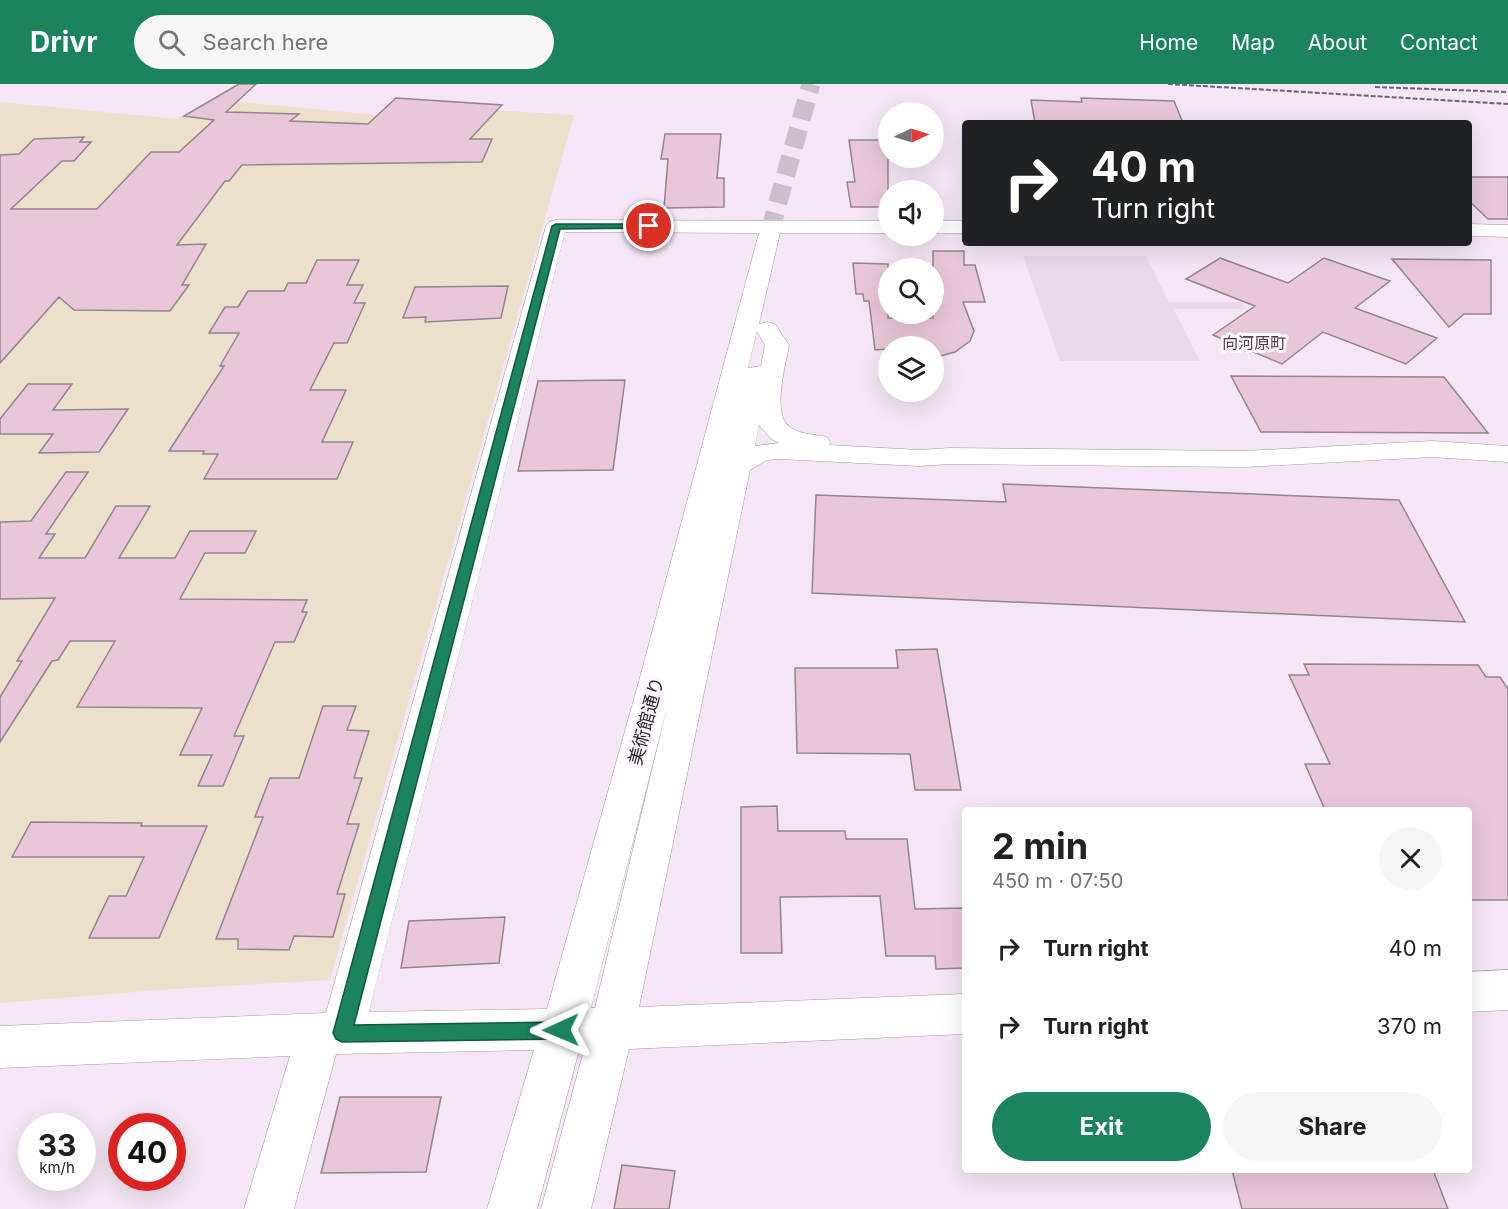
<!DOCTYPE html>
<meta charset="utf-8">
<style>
:root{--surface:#fff;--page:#f6f6f6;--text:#202124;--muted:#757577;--accent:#1b845f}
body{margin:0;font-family:Inter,"Noto Sans JP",sans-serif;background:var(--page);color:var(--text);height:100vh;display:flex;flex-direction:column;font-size:22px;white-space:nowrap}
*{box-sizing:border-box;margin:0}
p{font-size:20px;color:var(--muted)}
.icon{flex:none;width:33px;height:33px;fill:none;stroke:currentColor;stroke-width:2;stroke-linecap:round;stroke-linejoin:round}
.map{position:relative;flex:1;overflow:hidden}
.sheet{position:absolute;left:962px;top:723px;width:510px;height:366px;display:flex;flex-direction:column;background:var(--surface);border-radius:6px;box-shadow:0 6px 24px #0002}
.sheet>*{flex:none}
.guide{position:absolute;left:962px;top:36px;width:510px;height:126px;border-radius:6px;box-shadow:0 6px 24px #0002;background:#202124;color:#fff;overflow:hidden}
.needle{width:39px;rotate:86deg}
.buttons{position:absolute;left:878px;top:18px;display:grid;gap:12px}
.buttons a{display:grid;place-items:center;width:66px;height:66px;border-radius:50%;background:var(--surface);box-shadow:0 6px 24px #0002;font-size:30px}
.speed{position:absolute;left:18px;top:1029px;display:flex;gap:12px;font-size:30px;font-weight:700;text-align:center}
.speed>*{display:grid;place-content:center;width:78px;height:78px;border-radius:50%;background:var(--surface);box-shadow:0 6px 24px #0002;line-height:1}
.speed small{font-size:15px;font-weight:400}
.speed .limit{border:9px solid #d22;background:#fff;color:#111}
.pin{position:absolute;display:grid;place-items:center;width:51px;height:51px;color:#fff;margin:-26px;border:3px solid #fff;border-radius:50%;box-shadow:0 2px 6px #0007}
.me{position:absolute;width:66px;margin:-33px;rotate:269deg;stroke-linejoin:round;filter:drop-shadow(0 0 4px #0008)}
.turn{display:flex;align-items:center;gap:21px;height:126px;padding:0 30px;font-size:27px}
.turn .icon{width:78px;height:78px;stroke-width:2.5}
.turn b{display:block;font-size:42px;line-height:51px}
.round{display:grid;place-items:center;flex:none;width:63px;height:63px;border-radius:32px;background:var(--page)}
.overview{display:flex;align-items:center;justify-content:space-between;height:102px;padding:0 30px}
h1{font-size:36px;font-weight:700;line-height:45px}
.cta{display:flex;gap:12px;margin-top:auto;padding:12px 30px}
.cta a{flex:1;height:69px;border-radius:36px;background:var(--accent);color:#fff;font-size:24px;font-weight:700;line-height:69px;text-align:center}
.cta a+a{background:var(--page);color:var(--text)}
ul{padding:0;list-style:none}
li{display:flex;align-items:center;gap:18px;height:78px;padding:0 30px}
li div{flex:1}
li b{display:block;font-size:22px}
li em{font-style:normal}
header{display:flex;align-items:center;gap:36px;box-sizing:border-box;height:84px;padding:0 30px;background:var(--accent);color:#fff}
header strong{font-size:28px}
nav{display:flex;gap:33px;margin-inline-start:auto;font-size:21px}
.search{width:420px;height:54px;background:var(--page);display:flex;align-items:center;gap:15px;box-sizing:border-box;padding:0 21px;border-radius:33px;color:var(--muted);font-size:22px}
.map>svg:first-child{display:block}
</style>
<header>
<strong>Drivr</strong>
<div class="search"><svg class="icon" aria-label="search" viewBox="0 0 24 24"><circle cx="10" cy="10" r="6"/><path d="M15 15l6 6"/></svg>Search here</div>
<nav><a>Home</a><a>Map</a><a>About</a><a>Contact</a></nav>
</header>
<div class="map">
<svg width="1508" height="1125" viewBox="0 0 1508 1125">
<rect width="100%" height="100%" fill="#f4e6f4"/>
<path fill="#ebe0cc" d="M 211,15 L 398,33 L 440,23 L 574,31 L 330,896 L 172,905 L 0,919 L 0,18 L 177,35 Z"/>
<path fill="#ecd8ec" d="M 1023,172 L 1146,172 L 1169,218 L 1241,218 L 1245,225 L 1174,225 L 1200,277 L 1060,277 Z"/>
<path fill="#e8c7d9" stroke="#95858e" stroke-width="1.5" d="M 239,0 L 256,0 L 226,28 L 299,30 L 290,37 L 368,40 L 396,14 L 502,21 L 470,55 L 492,55 L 482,78 L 242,81 L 229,97 L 225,97 L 177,161 L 206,160 L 182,201 L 189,201 L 170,227 L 74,226 L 59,213 L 0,279 L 0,71 L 19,70 L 34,55 L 84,53 L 80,58 L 91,58 L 74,77 L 62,77 L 11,125 L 97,125 L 151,68 L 179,68 L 214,36 L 184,32 Z
M 1081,14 L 1174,17 L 1183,39 L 1035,39 L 1031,16 L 1082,18 Z
M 665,50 L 721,50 L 717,94 L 724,94 L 724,123 L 664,124 L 668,75 L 661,75 Z
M 849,56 L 888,56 L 888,123 L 851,123 L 847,98 L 855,98 Z
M 1468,93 L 1508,93 L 1508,135 L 1488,135 L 1468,116 Z
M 933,167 L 964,167 L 964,181 L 975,181 L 985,218 L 963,218 L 974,247 L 970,257 L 955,268 L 933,274 L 933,262 L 888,262 L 888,265 L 875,266 L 869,217 L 864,217 L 863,210 L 856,210 L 853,179 L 888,180 L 888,234 L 933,234 Z
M 1220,174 L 1288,199 L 1324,174 L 1390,197 L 1355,224 L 1437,254 L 1406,280 L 1323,248 L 1282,280 L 1213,251 L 1255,222 L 1186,195 Z
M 1392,175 L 1491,176 L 1491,230 L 1464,230 L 1449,243 Z
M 317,176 L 359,176 L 347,201 L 363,201 L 354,219 L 365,219 L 347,259 L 334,259 L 310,306 L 346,306 L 322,358 L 353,358 L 337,395 L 204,395 L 218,370 L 203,370 L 204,367 L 169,367 L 224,282 L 220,282 L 239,249 L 209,249 L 225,223 L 238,223 L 248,207 L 284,207 L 288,199 L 306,199 Z
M 508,202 L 501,234 L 425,238 L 426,233 L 403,234 L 415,203 Z
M 1231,292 L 1444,293 L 1488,349 L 1261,348 Z
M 625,296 L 613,386 L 518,387 L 538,297 Z
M 28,300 L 72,300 L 53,326 L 128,325 L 99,368 L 39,369 L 53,350 L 0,350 L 0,335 Z
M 66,388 L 88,388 L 46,450 L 55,450 L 39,474 L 85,474 L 116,422 L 150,422 L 119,474 L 175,474 L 190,447 L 256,447 L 245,469 L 205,469 L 180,515 L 307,516 L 302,528 L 307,528 L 294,558 L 275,558 L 234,652 L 244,652 L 223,702 L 198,702 L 212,671 L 180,671 L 202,624 L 77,623 L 115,557 L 70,557 L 58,576 L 52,577 L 0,658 L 0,613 L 22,577 L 17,577 L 55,514 L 0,515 L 0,438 L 31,437 Z
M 1003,400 L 1399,416 L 1465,538 L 812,509 L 816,411 L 1006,418 Z
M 937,565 L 961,706 L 915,706 L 910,670 L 797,669 L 795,584 L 898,584 L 896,566 Z
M 1304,580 L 1478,581 L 1486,593 L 1500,593 L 1508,605 L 1508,816 L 1468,816 L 1468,726 L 1325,726 L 1305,680 L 1330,680 L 1289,591 L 1309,591 Z
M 323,622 L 356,622 L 347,646 L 369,647 L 354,694 L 362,694 L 347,740 L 359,740 L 337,810 L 345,810 L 333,853 L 294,852 L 289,866 L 238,865 L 238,855 L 216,855 L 263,733 L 255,733 L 270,694 L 299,694 Z
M 777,722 L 778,747 L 845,747 L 846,755 L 907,755 L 915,825 L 964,824 L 964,884 L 936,885 L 935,872 L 886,872 L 880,812 L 780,813 L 782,869 L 741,869 L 741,723 Z
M 31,738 L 142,739 L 141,742 L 207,742 L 159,854 L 89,854 L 109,812 L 126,812 L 144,773 L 12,773 Z
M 505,833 L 499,879 L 401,884 L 409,837 Z
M 340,1013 L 441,1013 L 426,1088 L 321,1089 Z
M 622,1081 L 675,1087 L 669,1125 L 614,1125 Z
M 1232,1086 L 1433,1086 L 1448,1125 L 1242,1125 Z"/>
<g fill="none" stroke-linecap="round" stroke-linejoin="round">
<path stroke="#ccbfcc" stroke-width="19" stroke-dasharray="19 10" stroke-linecap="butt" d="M 770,147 L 811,0"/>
<defs>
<path id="minor" d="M 556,136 L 888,137 L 888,149 L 780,149 L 759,240 L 767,238 L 775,240 L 789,261 C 786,280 771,331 790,343 C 800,351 815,350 827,353 L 831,359 L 829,361 L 919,366 L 950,364 L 1245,367 L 1432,357 L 1508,362 L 1508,378 L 1432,373 L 1245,383 L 950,380 L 919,382 L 779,375 L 767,376 L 750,386 L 639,923 L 964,910 L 964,950 L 629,965 L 591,1125 L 541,1125 L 584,966 L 579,966 L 537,1125 L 487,1125 L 534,966 L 336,970 L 294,1125 L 244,1125 L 290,972 L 0,984 L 0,942 L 326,929 L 546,142 L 549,138 ZM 565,148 L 759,149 L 639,597 L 547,925 L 369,928 ZM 757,247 L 765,261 L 761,282 L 748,284 ZM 759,341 L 770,354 L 779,359 L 755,362 ZM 669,615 L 595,924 L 591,924 Z
M 933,137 L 964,137 L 964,149 L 933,149 Z
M 1468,140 L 1508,141 L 1508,153 L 1468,152 Z
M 1508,886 L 1508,926 L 1468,928 L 1468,888 Z"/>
</defs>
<use href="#minor" stroke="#a396a3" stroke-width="1"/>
<use href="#minor" fill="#fff" fill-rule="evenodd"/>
<path stroke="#6e656e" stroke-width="2" stroke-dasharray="5 2" stroke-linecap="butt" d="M 1168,0 L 1508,20
M 1375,3 L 1508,8"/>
</g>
<path fill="#1b845f" stroke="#12563e" stroke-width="1.5" d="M 649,140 L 654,142 L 652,144 L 560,145 L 354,941 L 561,938 L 567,940 L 570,946 L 567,953 L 561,955 L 342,958 L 336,955 L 333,949 L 552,142 L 556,140 Z"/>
<g text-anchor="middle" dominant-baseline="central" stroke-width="6" stroke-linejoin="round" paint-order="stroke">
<g font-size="16" fill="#4c414c" stroke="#fef6fe">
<text x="1254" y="259">向河原町</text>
</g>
<g font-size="18" fill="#2a242a" stroke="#fef6fe">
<text transform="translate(646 637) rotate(-75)">美術館通り</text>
</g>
</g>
</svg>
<div class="buttons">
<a><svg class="needle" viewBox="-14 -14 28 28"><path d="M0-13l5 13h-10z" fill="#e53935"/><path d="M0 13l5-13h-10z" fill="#757577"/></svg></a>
<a><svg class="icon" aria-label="sound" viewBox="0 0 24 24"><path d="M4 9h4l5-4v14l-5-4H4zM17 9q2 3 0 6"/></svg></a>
<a><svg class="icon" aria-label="search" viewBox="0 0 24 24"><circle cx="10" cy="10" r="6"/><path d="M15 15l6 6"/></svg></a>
<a><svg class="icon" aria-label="layers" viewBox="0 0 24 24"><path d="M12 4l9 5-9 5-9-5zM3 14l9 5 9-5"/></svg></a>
</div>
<div class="speed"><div>33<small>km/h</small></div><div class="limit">40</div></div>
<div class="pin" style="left:649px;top:142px;background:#d93025"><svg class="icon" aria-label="arrive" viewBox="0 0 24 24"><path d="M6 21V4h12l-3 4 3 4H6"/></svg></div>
<svg class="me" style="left:561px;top:946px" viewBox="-20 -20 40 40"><path d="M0-17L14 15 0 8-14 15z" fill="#1b845f" stroke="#fff" stroke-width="4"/></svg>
<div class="guide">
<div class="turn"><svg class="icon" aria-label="right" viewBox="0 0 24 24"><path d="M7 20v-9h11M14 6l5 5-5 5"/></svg><div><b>40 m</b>Turn right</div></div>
</div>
<section class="sheet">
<div class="overview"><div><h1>2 min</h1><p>450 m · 07:50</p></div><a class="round"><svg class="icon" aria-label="close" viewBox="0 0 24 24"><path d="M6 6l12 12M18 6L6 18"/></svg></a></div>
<ul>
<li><svg class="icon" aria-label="right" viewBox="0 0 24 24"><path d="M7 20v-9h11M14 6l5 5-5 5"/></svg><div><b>Turn right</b></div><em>40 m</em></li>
<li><svg class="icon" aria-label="right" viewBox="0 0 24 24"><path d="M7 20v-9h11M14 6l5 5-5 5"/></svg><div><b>Turn right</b></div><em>370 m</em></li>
</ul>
<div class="cta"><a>Exit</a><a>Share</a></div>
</section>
</div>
